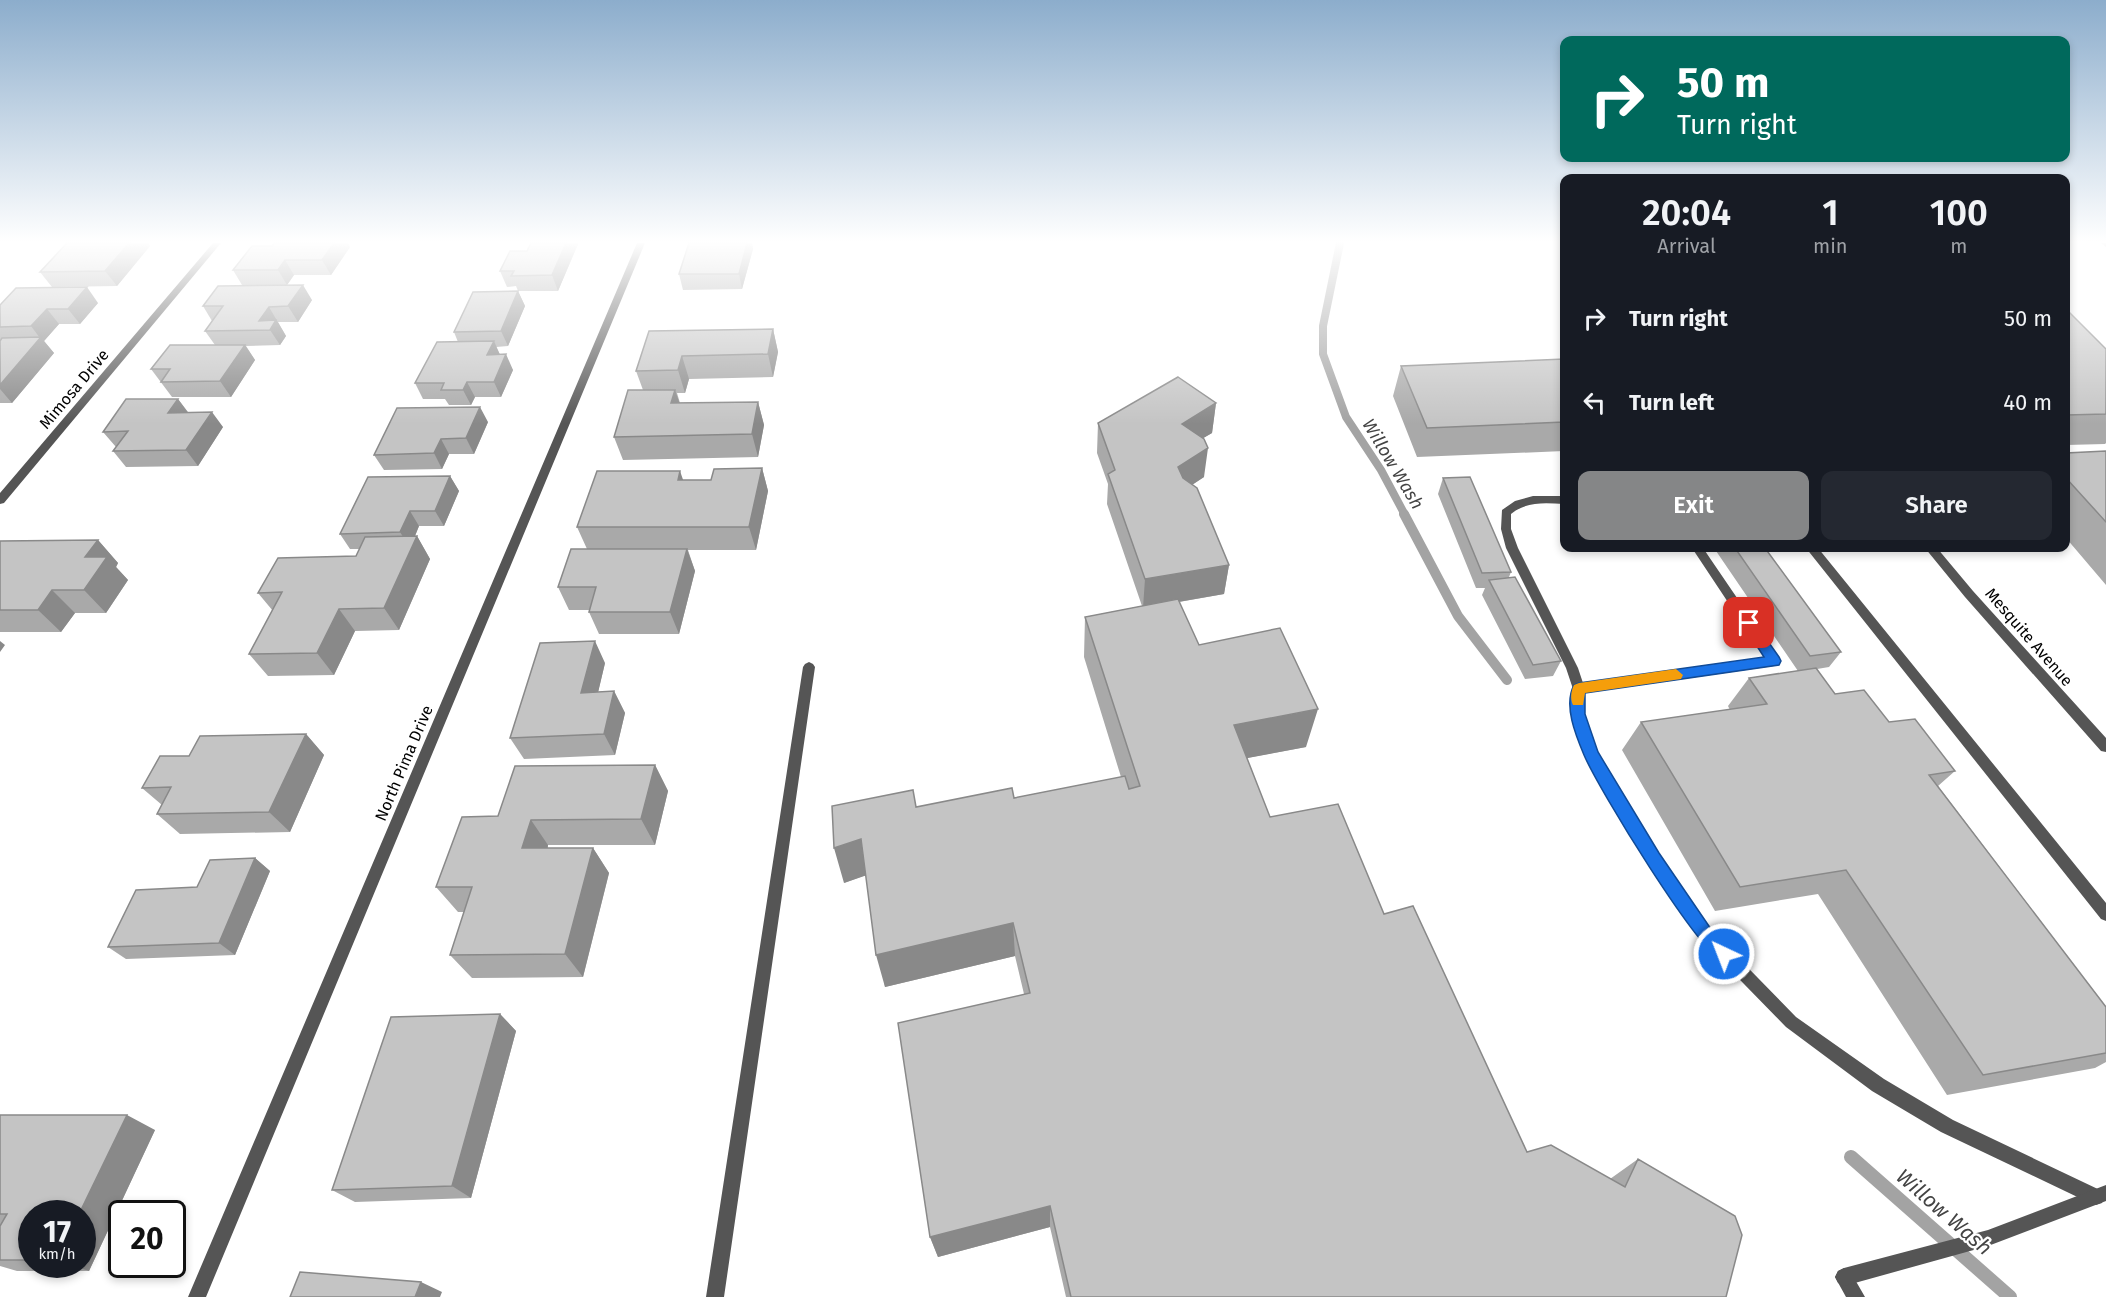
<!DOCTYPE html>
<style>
:root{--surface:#171b24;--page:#242831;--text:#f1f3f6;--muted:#9ea1a6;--accent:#858687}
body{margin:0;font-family:"Fira Sans",sans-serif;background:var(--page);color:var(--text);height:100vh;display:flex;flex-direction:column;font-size:22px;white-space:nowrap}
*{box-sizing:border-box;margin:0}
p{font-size:20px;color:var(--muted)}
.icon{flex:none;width:33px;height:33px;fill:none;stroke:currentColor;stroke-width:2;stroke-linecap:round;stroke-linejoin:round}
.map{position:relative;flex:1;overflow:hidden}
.sheet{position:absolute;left:1560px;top:174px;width:510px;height:378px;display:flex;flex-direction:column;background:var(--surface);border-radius:12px;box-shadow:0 3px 9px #0003}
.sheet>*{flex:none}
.top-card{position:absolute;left:1560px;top:36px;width:510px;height:126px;border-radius:12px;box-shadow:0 3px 9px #0003;background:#00695c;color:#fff;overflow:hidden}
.speed{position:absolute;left:18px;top:1200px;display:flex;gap:12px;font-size:30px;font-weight:700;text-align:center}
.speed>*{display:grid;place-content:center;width:78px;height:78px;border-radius:50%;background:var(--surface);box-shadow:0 3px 9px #0003;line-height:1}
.speed small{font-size:15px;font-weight:400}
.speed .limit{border:3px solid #111;border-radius:9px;background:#fff;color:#111}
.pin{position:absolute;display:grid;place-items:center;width:51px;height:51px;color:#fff;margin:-26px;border-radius:12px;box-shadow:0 3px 9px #0006}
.me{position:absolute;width:66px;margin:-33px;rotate:317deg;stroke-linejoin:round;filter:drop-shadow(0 0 4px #0008)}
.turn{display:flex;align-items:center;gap:21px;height:126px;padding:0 18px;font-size:27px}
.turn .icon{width:78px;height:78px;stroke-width:2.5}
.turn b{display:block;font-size:42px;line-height:51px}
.eta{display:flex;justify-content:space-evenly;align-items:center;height:102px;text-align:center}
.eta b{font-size:36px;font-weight:600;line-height:42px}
.primary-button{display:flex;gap:12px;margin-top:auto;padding:12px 18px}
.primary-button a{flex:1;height:69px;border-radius:12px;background:var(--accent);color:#fff;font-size:24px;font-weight:600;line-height:69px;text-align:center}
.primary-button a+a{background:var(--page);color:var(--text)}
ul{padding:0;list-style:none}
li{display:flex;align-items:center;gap:18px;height:84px;padding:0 18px}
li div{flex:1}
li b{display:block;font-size:22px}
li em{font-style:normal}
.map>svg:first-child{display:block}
</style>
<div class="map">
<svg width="2106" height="1297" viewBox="0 0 2106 1297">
<rect width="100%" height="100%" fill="#fff"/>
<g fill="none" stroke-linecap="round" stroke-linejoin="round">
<path stroke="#a3a3a3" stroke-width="8" d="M 1340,243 L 1323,326 L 1323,354 L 1346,417 L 1381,470 L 1405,515"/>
<path stroke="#a3a3a3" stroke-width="10" d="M 1404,514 L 1458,616 L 1507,680"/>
<path stroke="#a3a3a3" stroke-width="14" d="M 1851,1157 L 2010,1297"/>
<path fill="#555" fill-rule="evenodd" d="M 2101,243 L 2106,243 L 2106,247 Z
M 1533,496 L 1564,496 L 1564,504 C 1545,503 1527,501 1511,514 L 1511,529 L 1518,548 L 1578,668 L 1583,683 L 1765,658 L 1692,548 L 1703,548 L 1780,661 L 1778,664 L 1774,666 L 1585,693 L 1584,713 L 1597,753 L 1658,854 L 1713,932 L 1796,1017 L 1884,1079 L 1953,1120 L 2102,1191 L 2104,1197 L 2102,1203 L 2096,1205 L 2090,1203 L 1941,1132 L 1872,1091 L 1786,1027 L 1703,942 L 1648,862 L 1585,754 L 1572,713 L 1573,689 L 1566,668 L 1506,548 L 1501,529 L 1502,510 L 1515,501 Z
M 1806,548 L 1818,548 L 2106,903 L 2106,921 L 2101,919 Z
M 809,662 L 813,664 L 815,667 L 724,1297 L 706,1297 L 803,667 L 805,664 Z
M 1844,1268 L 1850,1271 L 1865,1297 L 1846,1297 L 1835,1277 L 1838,1271 Z"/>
<path fill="#555" fill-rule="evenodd" d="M 213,243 L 221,243 L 4,503 L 0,504 L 0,493 Z
M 637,243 L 645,243 L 206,1297 L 188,1297 Z
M 2106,1185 L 2106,1201 L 1988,1246 L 1844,1286 L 1838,1283 L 1835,1277 L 1838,1271 L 1844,1268 L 1988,1230 Z"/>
<path fill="#555" fill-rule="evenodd" d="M 1925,548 L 1937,548 L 1973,591 L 2106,738 L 2106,752 L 2101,751 L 1965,597 Z"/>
</g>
<path fill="#a9a9a9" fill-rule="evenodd" d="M 67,243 L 148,243 L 150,246 L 117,286 L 52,287 L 40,272 Z
M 531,243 L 577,243 L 578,244 L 558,291 L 518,291 L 525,306 L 508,346 L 496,347 L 500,355 L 513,370 L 501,397 L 475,397 L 471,405 L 449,405 L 445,399 L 423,399 L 415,383 L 458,342 L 454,332 L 518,291 L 516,286 L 507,287 L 500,271 L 527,251 Z
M 689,243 L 752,243 L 753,249 L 742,289 L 683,290 L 679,274 Z
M 350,247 L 331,275 L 294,275 L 287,285 L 242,285 L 233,270 Z
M 312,300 L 298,322 L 278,322 L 286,336 L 280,345 L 246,346 L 255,360 L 231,397 L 172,397 L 151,369 L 215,345 L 205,331 L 212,321 L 203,306 Z
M 98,303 L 80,324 L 59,324 L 44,341 L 54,353 L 12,403 L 0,403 L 0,305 Z
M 2066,309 L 2106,349 L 2106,443 L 2105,444 L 2066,445 Z
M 773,329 L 778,352 L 773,377 L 689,379 L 685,393 L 677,393 L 680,403 L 758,402 L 764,425 L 758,457 L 623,460 L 614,437 L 643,390 L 636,371 L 649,331 Z
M 1564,359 L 1564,451 L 1417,457 L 1393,396 L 1401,366 Z
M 178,399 L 188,412 L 223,427 L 198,466 L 126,467 L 113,451 L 116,447 L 103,432 Z
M 1216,403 L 1212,433 L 1203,438 L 1204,477 L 1192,485 L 1229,565 L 1224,594 L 1179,602 L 1199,645 L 1306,747 L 1247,758 L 1270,817 L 1384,914 L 1527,1152 L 1610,1179 L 1638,1159 L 1726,1297 L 1066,1297 L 1050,1227 L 938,1257 L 930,1237 L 1024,994 L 1015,956 L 885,987 L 866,875 L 844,883 L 916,807 L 1014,798 L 1121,777 L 1084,657 L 1085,617 L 1142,606 L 1107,504 L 1108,484 L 1097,453 L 1098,423 Z
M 488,422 L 474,454 L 449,454 L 442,469 L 384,470 L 374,455 Z
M 2106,451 L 2106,585 L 2066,538 L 2066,453 Z
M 762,468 L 768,491 L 756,550 L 688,550 L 695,571 L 679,634 L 599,634 L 589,612 L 589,610 L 569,610 L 558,587 L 587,549 L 577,527 L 683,480 L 711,480 Z
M 450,476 L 459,491 L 444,526 L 419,526 L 415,536 L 417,536 L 430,559 L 399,630 L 355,631 L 334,675 L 268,676 L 249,654 L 273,611 L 258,593 L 356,556 L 360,549 L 350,549 L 340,534 Z
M 1443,478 L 1511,572 L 1509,577 L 1561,661 L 1553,676 L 1525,679 L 1482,595 L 1485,588 L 1476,588 L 1438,494 Z
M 98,540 L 118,563 L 116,567 L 128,580 L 106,613 L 75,613 L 61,632 L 0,632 L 0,541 Z
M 1714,548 L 1765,548 L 1841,652 L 1829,667 L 1817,669 L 1835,694 L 1889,722 L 1955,771 L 1938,786 L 2106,1007 L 2106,1062 L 2095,1068 L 1947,1095 L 1818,894 L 1715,911 L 1622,750 L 1641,722 L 1730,710 L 1728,706 L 1749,678 L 1798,671 Z
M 605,663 L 598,692 L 614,691 L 625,713 L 615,755 L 524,759 L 510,738 Z
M 306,734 L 324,755 L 290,832 L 180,834 L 157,814 L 162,805 L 142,788 L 189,756 Z
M 655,765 L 668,791 L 655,845 L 548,845 L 548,848 L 593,848 L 609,873 L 583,977 L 472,978 L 450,955 L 464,912 L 458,912 L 436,887 L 498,816 Z
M 255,858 L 270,871 L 235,955 L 126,959 L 108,947 L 197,887 Z
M 500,1014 L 516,1031 L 471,1198 L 355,1202 L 332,1190 Z
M 0,1115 L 155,1130 L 89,1271 L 17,1271 L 0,1266 ZM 32,1214 L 82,1264 L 32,1264 Z"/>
<path fill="#898989" d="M 129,243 L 148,243 L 150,246 L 117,286 L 105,271 Z
M 334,243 L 348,243 L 350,247 L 331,275 L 322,260 Z
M 566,243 L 577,243 L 578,244 L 558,291 L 552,275 Z
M 747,243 L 752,243 L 753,249 L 742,289 L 739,274 Z
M 285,260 L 294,275 L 287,285 L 278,270 Z
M 303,285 L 312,300 L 298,322 L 288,306 Z
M 87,287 L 98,303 L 80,324 L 68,309 Z
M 518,291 L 525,306 L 508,346 L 501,331 Z
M 269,307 L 286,336 L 280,345 L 270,330 L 259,321 Z
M 47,309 L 59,324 L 44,341 L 54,353 L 12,403 L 0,389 L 0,385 L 40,338 L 31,326 Z
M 773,329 L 778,352 L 773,377 L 768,354 Z
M 494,341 L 501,357 L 487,355 Z
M 245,345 L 255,360 L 231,397 L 220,381 Z
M 506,354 L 513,370 L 501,397 L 494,382 Z
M 682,356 L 689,379 L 685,393 L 678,370 Z
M 467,382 L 475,397 L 471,405 L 463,390 Z
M 675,390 L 683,413 L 671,403 Z
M 178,399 L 189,414 L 168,413 Z
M 758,402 L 764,425 L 758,457 L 752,434 Z
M 1216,403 L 1212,433 L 1178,453 L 1182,424 Z
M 480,407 L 488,422 L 474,454 L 466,438 Z
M 212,412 L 223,427 L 198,466 L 186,450 Z
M 441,439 L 449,454 L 442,469 L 434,453 Z
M 1208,448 L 1204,477 L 1175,496 L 1178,467 Z
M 762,468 L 768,491 L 756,550 L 749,527 Z
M 680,471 L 688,494 L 678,480 Z
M 450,476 L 459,491 L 444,526 L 435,511 Z
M 410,511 L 419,526 L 410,548 L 400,532 Z
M 417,536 L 430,559 L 399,630 L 384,608 Z
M 98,540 L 118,563 L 116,567 L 128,580 L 106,613 L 84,590 L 85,557 Z
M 687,549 L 695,571 L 679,634 L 670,612 Z
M 1229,565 L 1224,594 L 1143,608 L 1145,579 Z
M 52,590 L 75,613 L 61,632 L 38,610 Z
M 339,609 L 355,631 L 334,675 L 317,653 Z
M 0,641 L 5,645 L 0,652 Z
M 595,641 L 605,663 L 593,714 L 581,693 Z
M 614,691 L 625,713 L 615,755 L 604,734 Z
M 1318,709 L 1306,747 L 1226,762 L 1234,725 Z
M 306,734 L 324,755 L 290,832 L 269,812 Z
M 655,765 L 668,791 L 655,845 L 641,819 Z
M 531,820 L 548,845 L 541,874 L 522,848 Z
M 861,839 L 870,874 L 844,883 L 834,848 Z
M 593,848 L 609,873 L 583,977 L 565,954 Z
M 255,858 L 270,871 L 235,955 L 219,943 Z
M 1013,923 L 1015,956 L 885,987 L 876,955 Z
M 500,1014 L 516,1031 L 471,1198 L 452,1186 Z
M 127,1115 L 155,1130 L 89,1271 L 68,1264 L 82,1264 L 82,1214 L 79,1214 Z
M 1050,1206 L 1050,1227 L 938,1257 L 930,1237 Z
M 421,1282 L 442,1292 L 440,1297 L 415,1297 Z"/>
<path fill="#c4c4c4" stroke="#898989" stroke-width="1.5" d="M 67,243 L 129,243 L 105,271 L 40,272 Z
M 274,243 L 334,243 L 322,260 L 285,260 L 278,270 L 233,270 L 252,246 L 272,246 Z
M 531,243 L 566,243 L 552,275 L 511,276 L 514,271 L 500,271 L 510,251 L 527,251 Z
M 689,243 L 747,243 L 739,274 L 679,274 Z
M 303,285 L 288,306 L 269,307 L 259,321 L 276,320 L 270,330 L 205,331 L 223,306 L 203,306 L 218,286 Z
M 87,287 L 68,309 L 47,309 L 31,326 L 0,327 L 0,305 L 16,288 Z
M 518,291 L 501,331 L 454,332 L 473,292 Z
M 2066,309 L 2106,349 L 2106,414 L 2066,415 Z
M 773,329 L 768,354 L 682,356 L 678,370 L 636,371 L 649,331 Z
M 41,337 L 0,385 L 0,341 L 2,338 Z
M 494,341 L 487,355 L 506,354 L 494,382 L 467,382 L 463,390 L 441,390 L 444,383 L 415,383 L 437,342 Z
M 170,345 L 245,345 L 220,381 L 161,382 L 170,369 L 151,369 Z
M 1564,359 L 1564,422 L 1427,428 L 1401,366 Z
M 1178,377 L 1216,403 L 1182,424 L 1204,439 L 1208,448 L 1178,467 L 1183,478 L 1197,488 L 1229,565 L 1145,579 L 1108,474 L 1115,470 L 1098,423 Z
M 628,390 L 675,390 L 671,403 L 758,402 L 752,434 L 614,437 Z
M 126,399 L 178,399 L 168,413 L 212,412 L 186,450 L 113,451 L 128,431 L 103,432 Z
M 480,407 L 466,438 L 441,439 L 434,453 L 374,455 L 397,408 Z
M 2106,451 L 2106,522 L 2066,478 L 2066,453 Z
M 762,468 L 749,527 L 577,527 L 597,471 L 680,471 L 678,480 L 711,480 L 714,469 Z
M 450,476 L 435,511 L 410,511 L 400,532 L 340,534 L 368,477 Z
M 1470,477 L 1511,572 L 1482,573 L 1443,478 Z
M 417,536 L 384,608 L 339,609 L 317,653 L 249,654 L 282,592 L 258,593 L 278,558 L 356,556 L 365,537 Z
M 98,540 L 85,557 L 107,557 L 84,590 L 52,590 L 38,610 L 0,610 L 0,541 Z
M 1735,548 L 1765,548 L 1841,652 L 1810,656 Z
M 571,549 L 687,549 L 670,612 L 589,612 L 596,587 L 558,587 Z
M 1515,577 L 1561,661 L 1533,665 L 1489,580 Z
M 1178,599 L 1199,645 L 1280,628 L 1318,709 L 1234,725 L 1270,817 L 1338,804 L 1384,914 L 1413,906 L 1527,1152 L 1551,1145 L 1625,1187 L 1638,1159 L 1735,1216 L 1742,1235 L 1726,1297 L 1071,1297 L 1050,1206 L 930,1237 L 898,1023 L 1030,993 L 1013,923 L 876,955 L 861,839 L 834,848 L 832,806 L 913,790 L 916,807 L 1012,788 L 1014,798 L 1125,776 L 1129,789 L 1140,786 L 1085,617 Z
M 595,641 L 581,693 L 614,691 L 604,734 L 510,738 L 540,643 Z
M 1816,668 L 1835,694 L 1864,690 L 1889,722 L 1915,719 L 1955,771 L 1929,775 L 2106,1007 L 2106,1053 L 1983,1075 L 1846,870 L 1740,887 L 1641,722 L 1767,704 L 1749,678 Z
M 306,734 L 269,812 L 157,814 L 171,787 L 142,788 L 160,756 L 189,756 L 200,736 Z
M 655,765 L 641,819 L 531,820 L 522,848 L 593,848 L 565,954 L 450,955 L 472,887 L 436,887 L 462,817 L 498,816 L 515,766 Z
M 255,858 L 219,943 L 108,947 L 136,890 L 197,887 L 210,860 Z
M 500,1014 L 452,1186 L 332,1190 L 391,1017 Z
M 0,1115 L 127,1115 L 79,1214 L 32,1214 L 32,1260 L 0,1260 L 0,1226 L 7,1214 L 0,1214 Z
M 300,1272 L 421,1282 L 415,1297 L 290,1297 Z"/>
<linearGradient id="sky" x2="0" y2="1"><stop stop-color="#8cadcc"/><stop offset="0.57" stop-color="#fff"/><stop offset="1" stop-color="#fff" stop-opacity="0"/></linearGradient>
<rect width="2106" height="424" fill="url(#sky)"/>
<path fill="#1a73e8" stroke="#114b97" stroke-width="1.5" d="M 1749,618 L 1753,620 L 1779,657 L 1781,661 L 1779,665 L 1585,693 L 1585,714 L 1598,752 L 1659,853 L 1713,932 L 1733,954 L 1730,960 L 1724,962 C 1698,952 1598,788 1584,755 C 1576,736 1563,705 1574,685 L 1579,683 L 1764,657 L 1742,623 Z"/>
<path fill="#f59e0b" d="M 1676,669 L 1683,675 L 1681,679 L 1585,693 L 1583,705 L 1573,705 C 1570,699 1571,691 1574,685 L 1579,683 Z"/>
<g text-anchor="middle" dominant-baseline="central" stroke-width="4.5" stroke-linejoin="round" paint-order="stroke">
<g font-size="16" fill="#000" stroke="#fff">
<text transform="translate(74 389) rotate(-50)">Mimosa Drive</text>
<text transform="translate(2029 637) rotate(49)">Mesquite Avenue</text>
<text transform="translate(404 763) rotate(-67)">North Pima Drive</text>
</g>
<g font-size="18" font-style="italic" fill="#444" stroke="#fff">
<text transform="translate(1393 464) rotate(59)">Willow Wash</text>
</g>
<g font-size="21" font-style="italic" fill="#444" stroke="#fff">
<text transform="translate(1944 1212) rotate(41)">Willow Wash</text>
</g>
</g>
</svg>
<div class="speed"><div>17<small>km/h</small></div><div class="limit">20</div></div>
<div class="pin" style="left:1749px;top:623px;background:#d93025"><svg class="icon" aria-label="arrive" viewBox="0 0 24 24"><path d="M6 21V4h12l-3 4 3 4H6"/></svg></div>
<svg class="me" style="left:1724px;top:954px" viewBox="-20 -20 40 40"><circle r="17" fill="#1a73e8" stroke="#fff" stroke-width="3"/><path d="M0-11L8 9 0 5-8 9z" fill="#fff"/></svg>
<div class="top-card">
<div class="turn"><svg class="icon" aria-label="right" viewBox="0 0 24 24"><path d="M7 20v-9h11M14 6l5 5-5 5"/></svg><div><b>50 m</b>Turn right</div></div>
</div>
<section class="sheet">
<div class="eta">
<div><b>20:04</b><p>Arrival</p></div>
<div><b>1</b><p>min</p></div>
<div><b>100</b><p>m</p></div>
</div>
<ul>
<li><svg class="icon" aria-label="right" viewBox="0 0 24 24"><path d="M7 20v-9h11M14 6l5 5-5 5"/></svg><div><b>Turn right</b></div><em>50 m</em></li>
<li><svg class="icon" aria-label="left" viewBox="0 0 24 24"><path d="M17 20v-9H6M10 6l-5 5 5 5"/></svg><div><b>Turn left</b></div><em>40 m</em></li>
</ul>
<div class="primary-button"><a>Exit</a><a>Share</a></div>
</section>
</div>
